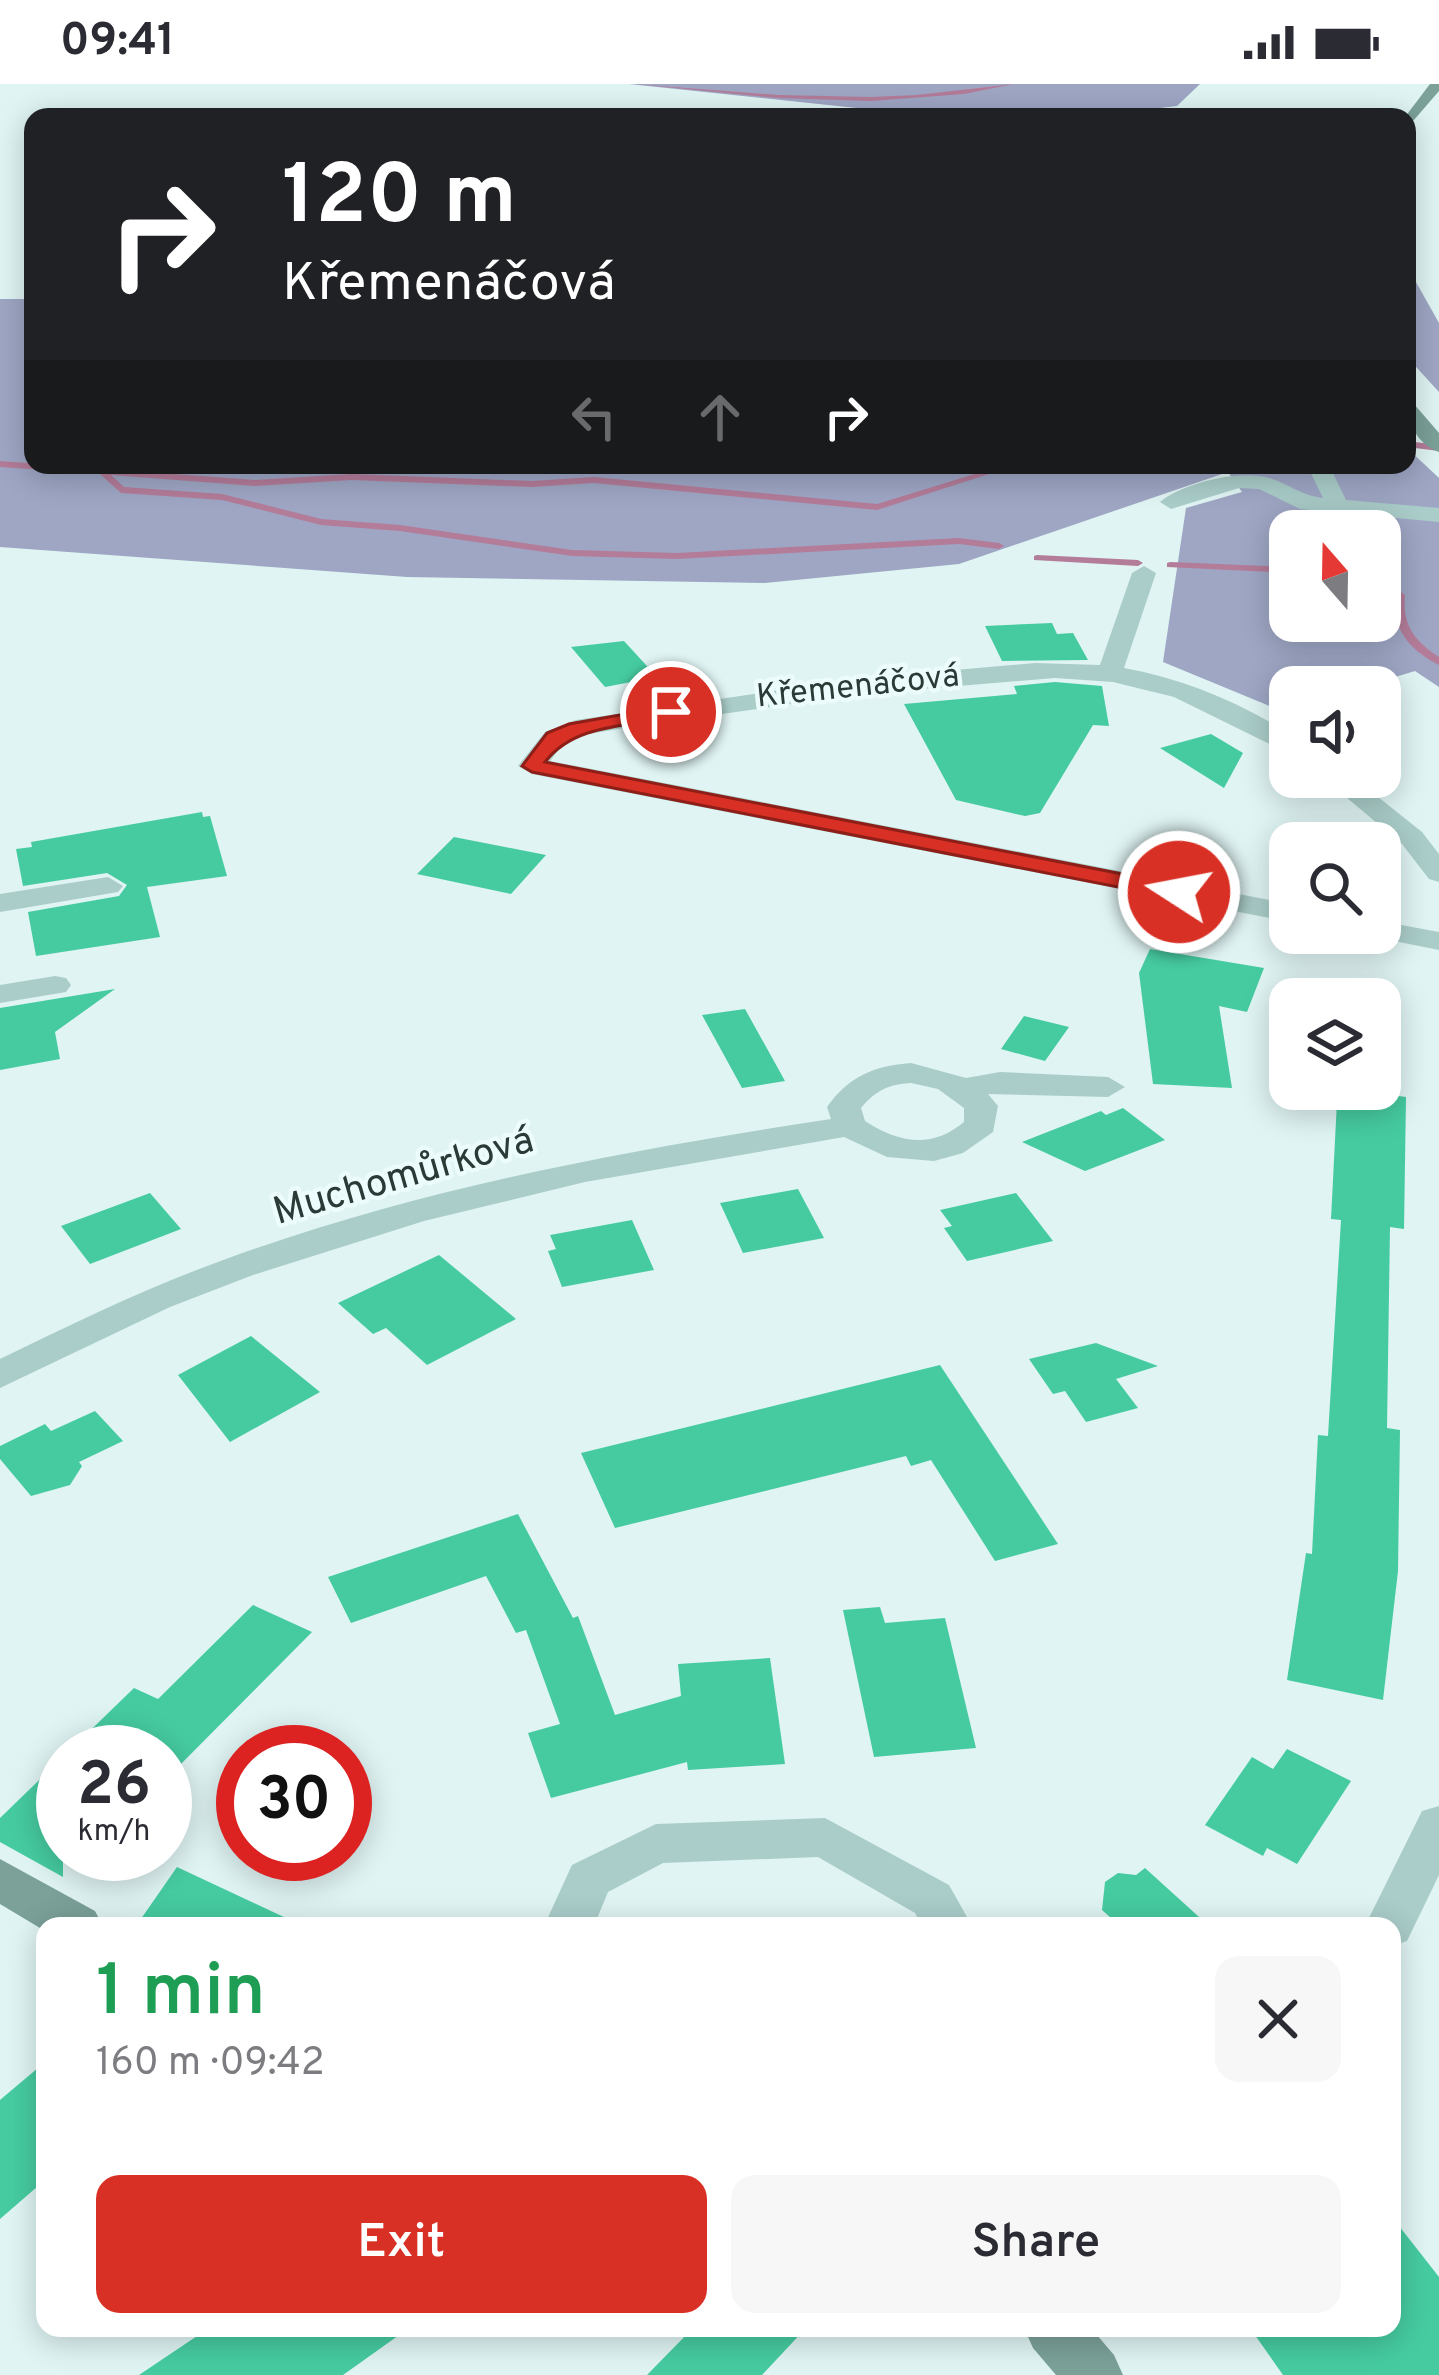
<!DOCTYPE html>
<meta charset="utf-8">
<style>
:root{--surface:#fff;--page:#f7f7f7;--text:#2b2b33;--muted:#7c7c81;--accent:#d93025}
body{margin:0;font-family:Overpass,sans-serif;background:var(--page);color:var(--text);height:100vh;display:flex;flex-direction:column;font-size:45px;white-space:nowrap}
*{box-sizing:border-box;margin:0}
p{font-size:39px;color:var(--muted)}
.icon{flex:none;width:66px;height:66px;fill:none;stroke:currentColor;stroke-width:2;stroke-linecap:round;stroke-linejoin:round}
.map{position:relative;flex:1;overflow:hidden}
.sheet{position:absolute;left:36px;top:1833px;width:1365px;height:420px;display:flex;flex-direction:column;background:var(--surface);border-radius:24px;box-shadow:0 6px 30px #0003}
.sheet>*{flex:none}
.hud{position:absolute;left:24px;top:24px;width:1392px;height:366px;border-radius:24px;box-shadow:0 6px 30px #0003;background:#202124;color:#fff;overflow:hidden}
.needle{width:78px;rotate:340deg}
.tools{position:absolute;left:1269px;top:426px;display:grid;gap:24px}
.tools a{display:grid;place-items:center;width:132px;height:132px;border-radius:24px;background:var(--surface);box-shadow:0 6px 30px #0003;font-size:60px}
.speed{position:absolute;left:36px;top:1641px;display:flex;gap:24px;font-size:60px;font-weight:700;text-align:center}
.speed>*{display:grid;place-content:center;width:156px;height:156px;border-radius:50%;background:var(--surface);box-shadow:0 6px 30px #0003;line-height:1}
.speed small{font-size:30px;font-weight:400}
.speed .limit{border:18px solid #d22;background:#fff;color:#111}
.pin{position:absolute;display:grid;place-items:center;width:102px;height:102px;color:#fff;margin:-51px;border:6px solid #fff;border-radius:50%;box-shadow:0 3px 12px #0007}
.me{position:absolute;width:132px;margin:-66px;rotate:281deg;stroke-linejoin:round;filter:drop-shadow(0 0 9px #0008)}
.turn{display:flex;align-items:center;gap:42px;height:252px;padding:0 60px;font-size:54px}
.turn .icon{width:156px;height:156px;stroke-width:2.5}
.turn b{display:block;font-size:84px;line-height:102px}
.lanes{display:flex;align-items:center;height:114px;padding:0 60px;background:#0003;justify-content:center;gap:60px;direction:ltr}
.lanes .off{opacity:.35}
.round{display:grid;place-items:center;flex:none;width:126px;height:126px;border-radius:24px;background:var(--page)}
.head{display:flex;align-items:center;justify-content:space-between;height:204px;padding:0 60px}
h1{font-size:72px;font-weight:600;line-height:90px;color:#1e9e55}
.cta{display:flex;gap:24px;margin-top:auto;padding:24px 60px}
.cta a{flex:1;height:138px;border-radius:24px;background:var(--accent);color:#fff;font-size:48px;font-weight:600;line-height:138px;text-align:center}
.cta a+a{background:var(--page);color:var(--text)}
.status{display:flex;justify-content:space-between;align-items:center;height:84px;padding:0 60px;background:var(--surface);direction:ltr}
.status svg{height:33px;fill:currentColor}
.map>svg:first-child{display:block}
</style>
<div class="status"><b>09:41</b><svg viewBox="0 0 49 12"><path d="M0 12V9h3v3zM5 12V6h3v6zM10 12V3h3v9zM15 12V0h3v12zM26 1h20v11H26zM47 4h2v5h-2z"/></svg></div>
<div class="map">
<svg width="1439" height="2291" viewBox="0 0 1439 2291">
<rect width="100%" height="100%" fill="#dff4f3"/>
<path fill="#9ea6c4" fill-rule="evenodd" d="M 629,0 L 1200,0 L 1177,22 L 1086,33 L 941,33 Z
M 1407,182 L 1439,239 L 1439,308 L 1407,273 Z
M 0,215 L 33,215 L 33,381 L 1407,381 L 1407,364 L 1439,394 L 1439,603 L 1415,587 L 1362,603 L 1290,603 L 1290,624 L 1282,627 L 1163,578 L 1186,424 L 1242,408 L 1228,388 L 959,480 L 765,499 L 407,493 L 0,463 ZM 1290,447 L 1380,447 L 1380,537 L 1290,537 Z"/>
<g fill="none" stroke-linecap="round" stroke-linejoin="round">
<path fill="#b37c99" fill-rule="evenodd" d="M 635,0 L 778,11 L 871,13 L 917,11 L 1014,0 L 964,10 L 871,17 L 778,14 Z
M 1407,357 L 1439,361 L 1439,367 L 1407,363 Z
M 0,377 L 255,396 L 352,390 L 532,397 L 594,393 L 877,420 L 1004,381 L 1017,381 L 877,426 L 594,399 L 532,403 L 352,396 L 255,402 L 111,391 L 124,403 L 222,410 L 321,435 L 400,441 L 572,466 L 677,469 L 959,454 L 999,459 L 1004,462 L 999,465 L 959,460 L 677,475 L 572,472 L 400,447 L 321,441 L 222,416 L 121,409 L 100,390 L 0,383 Z
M 1037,471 L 1138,476 L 1143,479 L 1138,482 L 1034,476 L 1034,472 Z
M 1170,478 L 1290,483 L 1290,489 L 1167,483 L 1167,479 Z
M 1380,493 L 1405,511 C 1402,542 1415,557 1439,573 L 1439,581 C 1411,567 1391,545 1395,512 L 1380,501 Z"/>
</g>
<path fill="#46cba0" d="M 1052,539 L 1057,550 L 1073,549 L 1088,576 L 1002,577 L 985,542 Z
M 624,557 L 657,593 L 605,603 L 571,563 Z
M 1055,598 L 1102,602 L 1109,642 L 1093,641 L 1040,729 L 1025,732 L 956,716 L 904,620 L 1017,610 L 1014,602 Z
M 1211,650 L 1243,669 L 1224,704 L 1160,664 Z
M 202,728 L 203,733 L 210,732 L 227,792 L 147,803 L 160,853 L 36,872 L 28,828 L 119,812 L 127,801 L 107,789 L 23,802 L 16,765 L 32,763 L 31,758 Z
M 454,753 L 546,771 L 511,810 L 417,790 Z
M 1150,865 L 1264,884 L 1247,928 L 1219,922 L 1232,1004 L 1153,1000 L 1139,889 Z
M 115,905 L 55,948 L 60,975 L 0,986 L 0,924 Z
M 745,925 L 785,997 L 742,1004 L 702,931 Z
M 1024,932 L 1069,943 L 1045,977 L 1001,965 Z
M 1355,1006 L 1406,1013 L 1404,1145 L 1390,1143 L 1387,1344 L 1400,1346 L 1398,1487 L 1383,1616 L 1287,1596 L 1306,1469 L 1312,1470 L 1318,1351 L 1328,1352 L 1341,1136 L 1331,1135 L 1337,1017 L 1355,1019 Z
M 1123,1024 L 1165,1056 L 1085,1087 L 1022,1058 L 1101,1027 L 1106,1031 Z
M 798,1105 L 824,1154 L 743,1169 L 720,1119 Z
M 150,1109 L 181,1145 L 90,1180 L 61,1142 Z
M 1016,1109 L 1053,1157 L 967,1177 L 944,1144 L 952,1142 L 940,1126 Z
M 632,1136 L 654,1186 L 562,1203 L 548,1167 L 556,1165 L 550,1151 Z
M 439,1171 L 516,1235 L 427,1281 L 386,1244 L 373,1250 L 338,1219 Z
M 251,1252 L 320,1308 L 230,1358 L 178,1291 Z
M 1096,1259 L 1158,1282 L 1116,1295 L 1138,1324 L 1086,1338 L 1065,1307 L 1053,1310 L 1029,1275 Z
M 940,1281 L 1058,1460 L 995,1477 L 931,1376 L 911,1382 L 906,1372 L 615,1444 L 581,1369 Z
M 95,1327 L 123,1357 L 79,1378 L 82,1382 L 70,1401 L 31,1412 L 0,1375 L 0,1362 L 45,1340 L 51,1347 Z
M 518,1430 L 573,1534 L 578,1532 L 615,1631 L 681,1612 L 678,1580 L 770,1574 L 785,1680 L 688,1686 L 687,1678 L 551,1714 L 528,1649 L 560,1640 L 526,1546 L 516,1549 L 486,1492 L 351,1539 L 328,1493 Z
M 253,1521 L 312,1548 L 165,1696 L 165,1668 L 68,1668 L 134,1604 L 158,1615 Z
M 880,1523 L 885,1539 L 945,1534 L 976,1664 L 874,1673 L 843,1526 Z
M 1287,1665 L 1351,1697 L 1297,1780 L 1267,1764 L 1263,1772 L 1205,1741 L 1252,1673 L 1273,1685 Z
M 63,1673 L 63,1793 L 0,1758 L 0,1734 Z
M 177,1783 L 303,1842 L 136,1842 Z
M 1145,1784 L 1209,1842 L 1120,1842 L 1102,1826 L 1105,1798 L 1118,1789 L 1136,1791 Z
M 45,1978 L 45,2096 L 0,2135 L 0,2016 Z
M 1392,2133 L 1439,2193 L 1439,2291 L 1283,2291 L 1250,2244 L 1392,2244 Z
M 209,2244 L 409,2244 L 343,2291 L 139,2291 Z
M 693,2244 L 806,2244 L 762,2291 L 647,2291 Z"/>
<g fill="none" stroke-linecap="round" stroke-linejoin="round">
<path fill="#aacdc9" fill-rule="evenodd" d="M 1307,381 L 1329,381 L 1346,416 L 1439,424 L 1439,438 L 1300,425 L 1259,405 L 1239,404 L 1171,425 L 1160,418 C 1183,399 1240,385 1269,394 C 1289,400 1302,412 1323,414 Z
M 1144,482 L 1156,489 L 1124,584 C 1184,595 1239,618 1290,650 L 1290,670 L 1174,613 L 1113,598 L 1055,594 L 862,610 L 624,644 L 583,651 L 563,660 L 550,677 L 1290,820 L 1290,838 L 532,690 L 518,682 L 545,648 L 576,636 L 862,594 L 1035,579 L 1100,581 L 1132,489 Z
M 1322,693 L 1353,693 L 1422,748 L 1439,770 L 1439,798 L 1429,795 L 1402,760 Z
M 108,793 L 123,802 L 118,808 L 0,828 L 0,810 Z
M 1380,837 L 1439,848 L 1439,866 L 1369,852 L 1367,849 L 1380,849 Z
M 55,892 L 66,894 L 71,901 L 66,908 L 0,919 L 0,901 Z
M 911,979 L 966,994 L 1000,988 L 1108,993 L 1125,1003 L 1108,1013 L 988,1010 L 998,1022 L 993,1048 L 963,1069 L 934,1077 L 887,1073 L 844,1053 L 585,1098 L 424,1137 L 253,1191 L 170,1223 L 0,1304 L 0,1275 C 74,1239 148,1203 226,1175 C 421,1104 626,1066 831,1035 L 827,1023 C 849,992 874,982 911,979 ZM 911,999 L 938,1005 L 964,1024 L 964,1038 C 932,1065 899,1059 865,1037 L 861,1024 C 875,1007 889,1000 911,999 Z
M 1439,1722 L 1439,1791 L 1407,1857 L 1392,1862 L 1392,1842 L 1365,1842 L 1422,1727 Z
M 825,1734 L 949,1801 L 972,1842 L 922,1842 L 915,1829 L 818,1773 L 663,1779 L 608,1808 L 594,1842 L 544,1842 L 572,1781 L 656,1740 Z"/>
<path fill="#7ba199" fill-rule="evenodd" d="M 1430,0 L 1439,0 L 1439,7 L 1407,44 L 1405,33 Z
M 1407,318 L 1414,320 L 1439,349 L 1439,368 C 1418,361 1407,339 1407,318 Z
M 0,1775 L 95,1827 L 103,1842 L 45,1842 L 45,1847 L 0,1820 Z
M 1024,2244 L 1091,2244 L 1114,2271 L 1123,2291 L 1056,2291 L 1033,2264 Z"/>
</g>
<path fill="#d93025" stroke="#8d1f18" stroke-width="3" d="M 671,622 L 681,628 L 678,632 C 631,643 576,638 545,678 L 1179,801 L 1190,808 L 1179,815 L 532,688 L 522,682 L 547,649 L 569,640 Z"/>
<g text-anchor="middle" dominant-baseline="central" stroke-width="9" stroke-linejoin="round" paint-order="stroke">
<g font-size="33" fill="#2a3a36" stroke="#ecfbfb">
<text transform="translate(858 604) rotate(-6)">Křemenáčová</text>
</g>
<g font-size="39" fill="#2a3a36" stroke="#ecfbfb">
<text transform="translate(404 1094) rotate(-16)">Muchomůrková</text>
</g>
</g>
</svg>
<div class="tools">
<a><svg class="needle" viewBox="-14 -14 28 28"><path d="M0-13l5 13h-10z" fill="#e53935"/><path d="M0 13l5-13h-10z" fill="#7c7c81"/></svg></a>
<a><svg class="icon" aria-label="sound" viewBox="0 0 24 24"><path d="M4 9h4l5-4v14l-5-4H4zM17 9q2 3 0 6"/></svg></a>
<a><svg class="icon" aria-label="search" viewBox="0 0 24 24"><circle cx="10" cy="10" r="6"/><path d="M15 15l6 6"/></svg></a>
<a><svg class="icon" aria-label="layers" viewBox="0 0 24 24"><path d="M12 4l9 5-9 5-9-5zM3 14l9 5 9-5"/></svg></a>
</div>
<div class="speed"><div>26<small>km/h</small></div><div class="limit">30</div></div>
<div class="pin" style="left:671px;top:628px;background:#d93025"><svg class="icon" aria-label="arrive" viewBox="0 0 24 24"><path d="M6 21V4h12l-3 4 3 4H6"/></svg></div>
<svg class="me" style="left:1179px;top:808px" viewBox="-20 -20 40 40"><circle r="17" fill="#d93025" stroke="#fff" stroke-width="3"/><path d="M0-11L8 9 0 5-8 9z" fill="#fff"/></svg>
<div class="hud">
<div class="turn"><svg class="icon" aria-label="right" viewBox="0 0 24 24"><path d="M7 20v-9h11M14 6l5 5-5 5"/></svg><div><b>120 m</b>Křemenáčová</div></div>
<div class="lanes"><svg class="icon off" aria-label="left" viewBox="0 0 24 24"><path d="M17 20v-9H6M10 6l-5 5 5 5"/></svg><svg class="icon off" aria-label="ahead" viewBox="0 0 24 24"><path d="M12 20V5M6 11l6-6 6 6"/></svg><svg class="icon" aria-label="right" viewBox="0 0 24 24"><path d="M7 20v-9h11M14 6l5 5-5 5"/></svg></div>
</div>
<section class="sheet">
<div class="head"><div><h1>1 min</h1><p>160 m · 09:42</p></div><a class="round"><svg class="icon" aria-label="close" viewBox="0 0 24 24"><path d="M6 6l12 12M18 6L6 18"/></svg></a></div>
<div class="cta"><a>Exit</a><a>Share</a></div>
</section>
</div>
